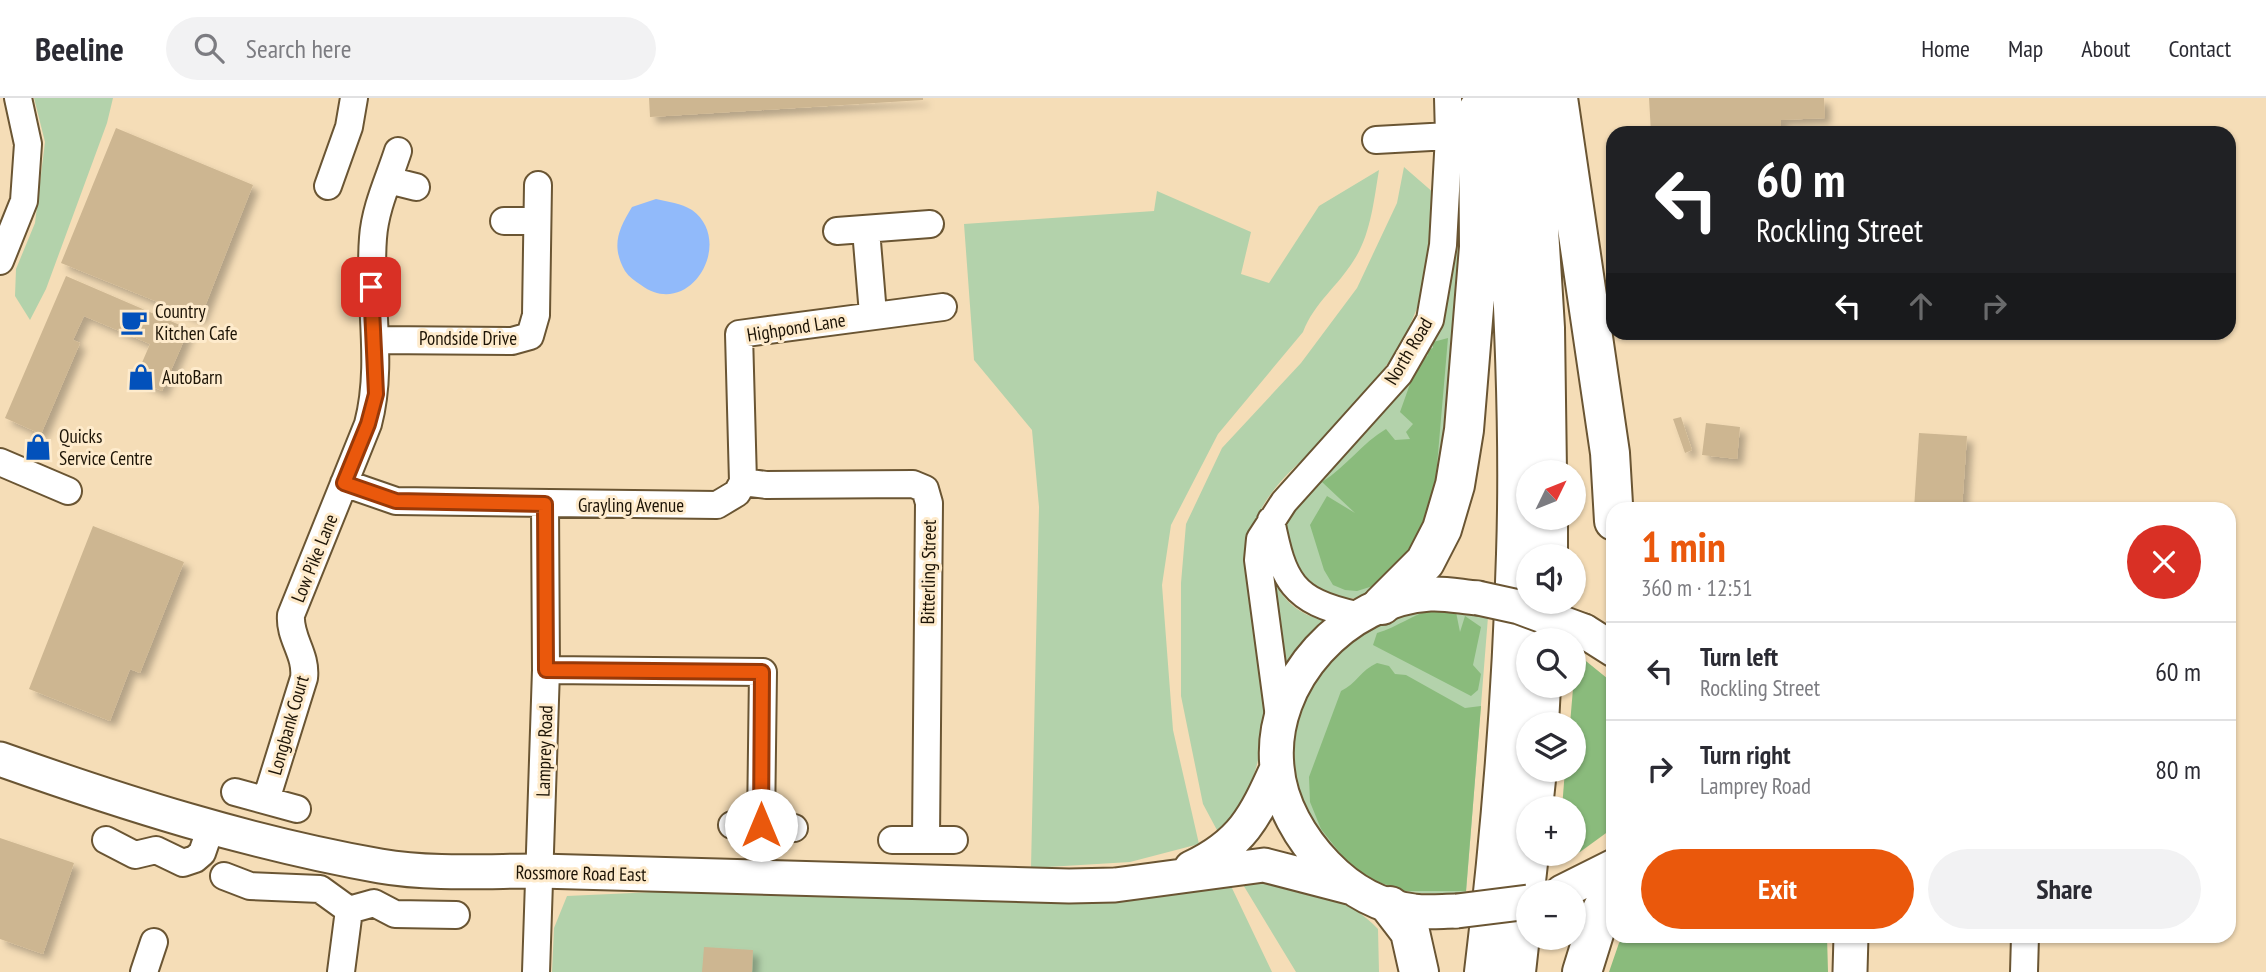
<!DOCTYPE html>
<meta charset="utf-8">
<style>
:root{--surface:#fff;--page:#f2f2f3;--text:#2b2b33;--muted:#7c7c81;--line:#e1e1e2;--accent:#ea580c}
body{margin:0;font-family:"PT Sans Narrow",sans-serif;background:var(--page);color:var(--text);height:100vh;display:flex;flex-direction:column;font-size:26px;white-space:nowrap}
*{box-sizing:border-box;margin:0}
p{font-size:23px;color:var(--muted)}
.icon{flex:none;width:38px;height:38px;fill:none;stroke:currentColor;stroke-width:2;stroke-linecap:round;stroke-linejoin:round}
.map{position:relative;flex:1;overflow:hidden}
.drawer{position:absolute;left:1606px;top:404px;width:630px;height:441px;display:flex;flex-direction:column;background:var(--surface);border-radius:21px;box-shadow:0 2px 5px #0004}
.drawer>*{flex:none}
.top-card{position:absolute;left:1606px;top:28px;width:630px;height:214px;border-radius:21px;box-shadow:0 2px 5px #0004;background:#202124;color:#fff;overflow:hidden}
.needle{width:46px;rotate:47deg}
.tools{position:absolute;left:1516px;top:362px;display:grid;gap:14px}
.tools a{display:grid;place-items:center;width:70px;height:70px;border-radius:50%;background:var(--surface);box-shadow:0 2px 5px #0004;font-size:35px}
.pin{position:absolute;display:grid;place-items:center;width:60px;height:60px;color:#fff;margin:-30px;border-radius:14px;box-shadow:0 4px 10px #0006}
.me{position:absolute;width:77px;margin:-38px;rotate:0deg;stroke-linejoin:round;filter:drop-shadow(0 0 5px #0008)}
.turn{display:flex;align-items:center;gap:24px;height:147px;padding:0 35px;font-size:32px}
.turn .icon{width:91px;height:91px;stroke-width:2.5}
.turn b{display:block;font-size:49px;line-height:60px}
.lanes{display:flex;align-items:center;height:66px;padding:0 35px;background:#0003;justify-content:center;gap:35px;direction:ltr}
.lanes .off{opacity:.35}
.round{display:grid;place-items:center;flex:none;width:74px;height:74px;border-radius:37px;background:var(--page)}
.summary{display:flex;align-items:center;justify-content:space-between;height:119px;padding:0 35px}
h1{font-size:42px;font-weight:700;line-height:52px;color:var(--accent)}
.action{display:flex;gap:14px;margin-top:auto;padding:14px 35px}
.action a{flex:1;height:80px;border-radius:42px;background:var(--accent);color:#fff;font-size:28px;font-weight:700;line-height:80px;text-align:center}
.action a+a{background:var(--page);color:var(--text)}
ul{padding:0;list-style:none}
li{display:flex;align-items:center;gap:21px;height:98px;padding:0 35px;border-top:2px solid var(--line)}
li div{flex:1}
li b{display:block;font-size:26px}
li em{font-style:normal}
header{display:flex;align-items:center;gap:42px;box-sizing:border-box;height:98px;padding:0 35px;background:var(--surface);border-bottom:2px solid var(--line)}
header strong{font-size:33px}
nav{display:flex;gap:38px;margin-inline-start:auto;font-size:24px}
.search{width:490px;height:63px;background:var(--page);display:flex;align-items:center;gap:18px;box-sizing:border-box;padding:0 24px;border-radius:38px;color:var(--muted);font-size:26px}
.map>svg:first-child{display:block}
</style>
<header>
<strong>Beeline</strong>
<div class="search"><svg class="icon" aria-label="search" viewBox="0 0 24 24"><circle cx="10" cy="10" r="6"/><path d="M15 15l6 6"/></svg>Search here</div>
<nav><a>Home</a><a>Map</a><a>About</a><a>Contact</a></nav>
</header>
<div class="map">
<svg width="2266" height="874" viewBox="0 0 2266 874">
<defs>
<filter id="shadow"><feDropShadow dx="6" dy="6" stdDeviation="3.5" flood-color="#0004"/></filter>
</defs>
<rect width="100%" height="100%" fill="#f5ddb7"/>
<path fill="#b3d2ab" d="M 34,0 L 113,0 L 107,25 L 46,191 L 30,222 L 15,198 L 16,171 L 35,125 L 45,44 Z
M 1404,69 L 1435,96 C 1437,209 1395,269 1318,347 C 1293,371 1269,390 1255,424 C 1250,437 1256,462 1257,477 C 1261,560 1286,670 1218,734 L 1203,706 L 1181,598 L 1181,485 L 1186,426 L 1222,350 L 1301,265 L 1357,190 L 1397,105 Z
M 1379,72 C 1374,101 1371,136 1354,162 C 1338,188 1314,205 1303,234 L 1218,336 L 1171,427 L 1162,487 L 1173,632 L 1199,746 L 1130,764 L 1031,770 L 1039,409 L 1032,332 L 974,262 L 964,126 L 1154,113 L 1157,93 L 1251,134 L 1241,176 L 1269,185 L 1319,108 Z
M 1459,90 L 1462,166 L 1437,404 L 1412,469 L 1362,500 L 1335,501 L 1304,484 L 1283,438 L 1291,410 L 1391,303 Z
M 1272,476 C 1279,501 1303,521 1329,522 L 1283,581 Z
M 1446,510 L 1488,519 L 1466,795 C 1431,796 1399,798 1368,780 C 1276,730 1265,600 1352,541 C 1363,533 1376,521 1388,517 C 1406,512 1427,512 1446,510 Z
M 1276,778 C 1313,791 1351,802 1378,831 L 1379,874 L 1296,874 L 1242,785 Z
M 1231,788 L 1272,874 L 552,874 L 554,830 L 567,798 L 698,792 L 1145,801 Z"/>
<path fill="#8abb7c" d="M 1448,240 L 1436,379 L 1423,437 L 1386,484 L 1357,493 L 1345,492 L 1333,487 L 1324,472 L 1310,427 L 1327,398 L 1355,415 L 1322,384 C 1346,369 1362,345 1386,331 L 1395,342 L 1410,341 L 1406,334 L 1413,326 L 1400,314 L 1416,269 L 1428,257 L 1426,252 L 1433,250 L 1433,244 Z
M 1434,511 L 1456,514 L 1460,534 L 1465,518 L 1481,529 L 1473,567 L 1481,576 L 1478,592 L 1471,598 L 1373,547 L 1377,535 C 1398,529 1413,516 1434,511 Z
M 1576,555 L 1613,585 L 1613,730 L 1580,754 L 1557,761 L 1558,756 L 1573,756 L 1573,710 L 1562,710 L 1565,672 L 1573,672 L 1573,626 L 1570,626 Z
M 1377,565 L 1389,568 L 1395,576 L 1406,577 L 1465,610 L 1481,608 L 1466,793 L 1404,793 L 1370,781 L 1347,764 L 1321,731 L 1310,704 L 1309,679 L 1341,593 C 1356,586 1361,572 1377,565 Z
M 1625,838 L 1827,838 L 1828,874 L 1609,874 L 1619,845 Z"/>
<path fill="#91bafa" d="M 656,101 C 668,104 681,105 692,112 C 736,144 689,223 641,187 C 635,183 629,179 625,173 C 611,148 618,132 632,109 Z"/>
<path fill="#cdb691" filter="url(#shadow)" d="M 649,0 L 923,0 L 923,2 L 650,19 Z
M 1649,0 L 1824,0 L 1825,20 L 1781,22 L 1781,29 L 1731,31 L 1731,35 L 1651,35 Z
M 116,30 L 253,87 L 200,221 L 61,165 Z
M 66,178 L 189,231 L 162,293 L 135,281 L 150,246 L 84,218 L 73,242 L 80,245 L 41,336 L 5,320 Z
M 1681,319 L 1692,352 L 1685,355 L 1673,321 Z
M 1706,325 L 1740,329 L 1737,361 L 1702,357 Z
M 1919,335 L 1967,338 L 1962,411 L 1914,411 Z
M 93,428 L 184,464 L 140,575 L 130,571 L 110,623 L 29,591 Z
M 0,740 L 74,765 L 43,856 L 0,841 Z
M 704,849 L 753,852 L 752,874 L 702,874 Z"/>
<g fill="none" stroke-linecap="round" stroke-linejoin="round">
<defs>
<path id="minor" d="M 1376,42 L 1449,38
M 388,82 L 416,89
M 328,88 L 349,29 L 354,0
M 504,123 L 535,123
M 866,132 L 873,216
M 837,133 L 930,126
M 0,163 L 24,103 L 28,46 L 18,0
M 375,242 L 512,243 L 530,238 L 536,217 L 538,87
M 0,364 L 68,393
M 743,384 L 766,387 L 913,386 L 925,391 L 929,405 L 926,741
M 344,385 L 396,403 L 717,407 L 737,395 L 743,384 L 739,236 L 943,209
M 1271,422 C 1283,483 1292,503 1356,517
M 546,572 L 763,574 L 761,727
M 1279,619 L 1258,462 L 1260,441 L 1284,404 L 1399,276 L 1430,222 L 1443,147 L 1449,38 L 1448,0
M 235,694 L 297,711
M 266,702 L 304,580 C 307,556 289,540 291,517 L 368,326 C 384,265 368,202 373,140 C 375,110 389,81 398,53
M 732,727 L 794,730
M 106,742 L 135,757 L 156,752 L 183,765 L 195,761 L 202,755 L 211,729
M 892,742 L 954,742
M 224,778 L 250,788 L 320,791 L 349,812 L 374,805 L 395,816 L 456,817
M 144,874 L 154,844
M 341,874 L 349,812
M 536,874 L 546,572 L 545,406
M 2024,874 L 2025,838"/>
<path id="major" d="M 1584,533 L 1614,552
M 0,661 C 124,705 250,745 380,768 C 432,777 488,773 540,773 L 1069,788 L 1115,787 L 1264,767 L 1349,789
M 1191,770 C 1242,746 1255,719 1277,670
M 1562,794 L 1614,768
M 1457,813 C 1443,813 1428,815 1414,813 C 1380,809 1350,792 1326,767 C 1301,741 1280,706 1277,669 C 1268,582 1346,501 1430,496 C 1446,495 1463,499 1478,500
M 1850,874 L 1851,838"/>
<path id="highway" d="M 1531,0 L 1545,230 L 1547,374
M 1558,0 L 1610,355 L 1614,423
M 1548,420 L 1548,458
M 1382,507 L 1425,464 L 1442,431 L 1455,387 L 1464,332 L 1479,149 L 1478,12
M 1543,542 L 1545,504
M 1539,626 L 1541,588
M 1533,710 L 1537,672
M 1390,808 L 1410,834 L 1419,874
M 1484,874 C 1501,735 1512,596 1516,456 C 1521,304 1510,152 1502,0
M 1516,874 L 1529,756
M 1582,874 L 1600,816 L 1614,787"/>
</defs>
<use href="#minor" stroke="#6a5533" stroke-width="30"/>
<use href="#major" stroke="#6a5533" stroke-width="37"/>
<use href="#highway" stroke="#6a5533" stroke-width="42"/>
<use href="#minor" stroke="#fff" stroke-width="26"/>
<use href="#major" stroke="#fff" stroke-width="33"/>
<use href="#highway" stroke="#fff" stroke-width="38"/>
<defs>
<path id="major-bridge" d="M 1478,500 L 1519,509 L 1584,533
M 1457,813 L 1528,804"/>
</defs>
<use href="#major-bridge" stroke="#6a5533" stroke-width="37" stroke-linecap="butt"/>
<use href="#major-bridge" stroke="#fff" stroke-width="33"/>
</g>
<g fill="none" stroke-linecap="round" stroke-linejoin="round">
<defs>
<path id="route" d="M 371,189 L 376,296 L 368,326 L 344,385 L 396,403 L 545,406 L 546,572 L 762,574 L 761,727"/>
</defs>
<use href="#route" stroke="#983908" stroke-width="18"/>
<use href="#route" stroke="#ea580c" stroke-width="12"/>
</g>
<defs>
<symbol id="cafe-bare" viewBox="-9 -9 18 18"><path d="M-5.5-4.5H6V0H3Q3 3.5 0 3.5H-2.5Q-5.5 3.5-5.5 0ZM3-3.2v2h1.7v-2ZM-6 4.5H4V6H-6Z" fill="#0251bb" stroke="#feebcc" stroke-width="2.5" paint-order="stroke"/></symbol>
<symbol id="shop-bare" viewBox="-9 -9 18 18"><path d="M-5-2.5h2.3a2.7 3.5 0 0 1 5.4 0H5L5.5 6h-11ZM-1.5-2.5h3a1.5 2.3 0 0 0-3 0Z" fill="#0251bb" stroke="#feebcc" stroke-width="2.5" paint-order="stroke"/></symbol>
</defs>
<g fill-rule="evenodd">
<use href="#cafe-bare" x="115" y="205" width="38" height="38"/>
<use href="#shop-bare" x="122" y="260" width="38" height="38"/>
<use href="#shop-bare" x="19" y="330" width="38" height="38"/>
</g>
<g text-anchor="middle" dominant-baseline="central" stroke-width="6" stroke-linejoin="round" paint-order="stroke">
<g font-size="19" fill="#1d1406" stroke="#feebcc" text-anchor="start">
<text x="155" y="213">Country<tspan x="155" dy="22">Kitchen Cafe</tspan></text>
<text x="162" y="279">AutoBarn</text>
<text x="59" y="338">Quicks<tspan x="59" dy="22">Service Centre</tspan></text>
</g>
<g font-size="19" fill="#1d1406" stroke="#feebcc">
<text transform="translate(796 229) rotate(-9)">Highpond Lane</text>
<text x="468" y="240">Pondside Drive</text>
<text transform="translate(1408 253) rotate(-59)">North Road</text>
<text x="631" y="407">Grayling Avenue</text>
<text transform="translate(314 460) rotate(-68)">Low Pike Lane</text>
<text transform="translate(928 474) rotate(-89)">Bitterling Street</text>
<text transform="translate(288 627) rotate(-74)">Longbank Court</text>
<text transform="translate(544 653) rotate(-88)">Lamprey Road</text>
<text transform="translate(581 775) rotate(1)">Rossmore Road East</text>
</g>
</g>
</svg>
<div class="tools">
<a><svg class="needle" viewBox="-14 -14 28 28"><path d="M0-13l5 13h-10z" fill="#e53935"/><path d="M0 13l5-13h-10z" fill="#7c7c81"/></svg></a>
<a><svg class="icon" aria-label="sound" viewBox="0 0 24 24"><path d="M4 9h4l5-4v14l-5-4H4zM17 9q2 3 0 6"/></svg></a>
<a><svg class="icon" aria-label="search" viewBox="0 0 24 24"><circle cx="10" cy="10" r="6"/><path d="M15 15l6 6"/></svg></a>
<a><svg class="icon" aria-label="layers" viewBox="0 0 24 24"><path d="M12 4l9 5-9 5-9-5zM3 14l9 5 9-5"/></svg></a>
<a>+</a>
<a>−</a>
</div>
<div class="pin" style="left:371px;top:189px;background:#d93025"><svg class="icon" aria-label="arrive" viewBox="0 0 24 24"><path d="M6 21V4h12l-3 4 3 4H6"/></svg></div>
<svg class="me" style="left:761px;top:727px" viewBox="-20 -20 40 40"><circle r="19" fill="#fff"/><path d="M0-13L10 11 0 6-10 11z" fill="#ea580c"/></svg>
<div class="top-card">
<div class="turn"><svg class="icon" aria-label="left" viewBox="0 0 24 24"><path d="M17 20v-9H6M10 6l-5 5 5 5"/></svg><div><b>60 m</b>Rockling Street</div></div>
<div class="lanes"><svg class="icon" aria-label="left" viewBox="0 0 24 24"><path d="M17 20v-9H6M10 6l-5 5 5 5"/></svg><svg class="icon off" aria-label="ahead" viewBox="0 0 24 24"><path d="M12 20V5M6 11l6-6 6 6"/></svg><svg class="icon off" aria-label="right" viewBox="0 0 24 24"><path d="M7 20v-9h11M14 6l5 5-5 5"/></svg></div>
</div>
<section class="drawer">
<div class="summary"><div><h1>1 min</h1><p>360 m · 12:51</p></div><a class="round" style="background:#d93025;color:#fff"><svg class="icon" aria-label="close" viewBox="0 0 24 24"><path d="M6 6l12 12M18 6L6 18"/></svg></a></div>
<ul>
<li><svg class="icon" aria-label="left" viewBox="0 0 24 24"><path d="M17 20v-9H6M10 6l-5 5 5 5"/></svg><div><b>Turn left</b><p>Rockling Street</p></div><em>60 m</em></li>
<li><svg class="icon" aria-label="right" viewBox="0 0 24 24"><path d="M7 20v-9h11M14 6l5 5-5 5"/></svg><div><b>Turn right</b><p>Lamprey Road</p></div><em>80 m</em></li>
</ul>
<div class="action"><a>Exit</a><a>Share</a></div>
</section>
</div>
